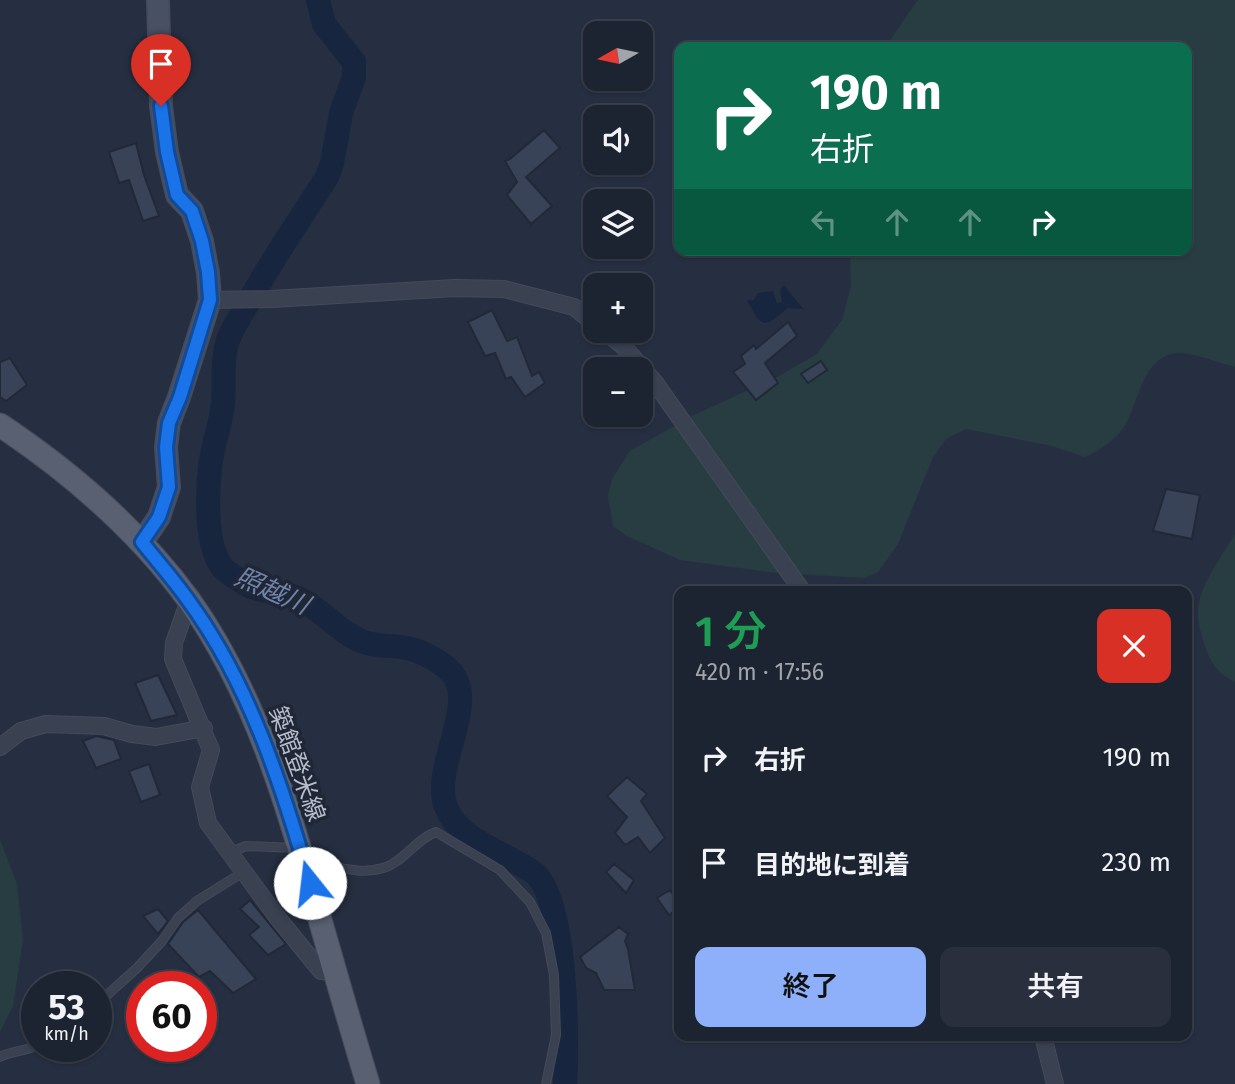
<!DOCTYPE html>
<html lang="ja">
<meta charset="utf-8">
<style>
:root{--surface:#1c2331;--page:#292f3d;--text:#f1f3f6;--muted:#a0a4ab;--line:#3a404d;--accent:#8eaff9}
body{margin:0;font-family:"Fira Sans","Noto Sans JP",sans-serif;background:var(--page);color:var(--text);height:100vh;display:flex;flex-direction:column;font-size:26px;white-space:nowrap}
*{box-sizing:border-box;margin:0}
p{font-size:23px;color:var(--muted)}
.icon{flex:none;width:38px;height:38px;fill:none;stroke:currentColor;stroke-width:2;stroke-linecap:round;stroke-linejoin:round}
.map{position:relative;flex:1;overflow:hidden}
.sheet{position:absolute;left:674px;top:586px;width:518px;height:455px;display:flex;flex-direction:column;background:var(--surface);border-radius:14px;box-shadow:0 2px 5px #0004,0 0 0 2px var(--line)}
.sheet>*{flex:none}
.hud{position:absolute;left:674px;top:42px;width:518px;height:214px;border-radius:14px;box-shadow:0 2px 5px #0004,0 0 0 2px var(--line);background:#0b6e4f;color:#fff;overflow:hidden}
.needle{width:46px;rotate:261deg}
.tools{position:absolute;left:583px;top:21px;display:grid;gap:14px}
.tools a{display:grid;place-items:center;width:70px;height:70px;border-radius:14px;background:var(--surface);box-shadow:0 2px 5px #0004,0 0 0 2px var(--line);font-size:35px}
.speed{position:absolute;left:21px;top:971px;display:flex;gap:14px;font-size:35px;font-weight:700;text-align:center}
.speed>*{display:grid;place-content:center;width:91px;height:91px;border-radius:50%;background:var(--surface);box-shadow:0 2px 5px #0004,0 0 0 2px var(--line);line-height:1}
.speed small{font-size:18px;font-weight:400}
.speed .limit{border:10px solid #d22;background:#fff;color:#111}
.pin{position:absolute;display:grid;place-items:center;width:60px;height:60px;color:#fff;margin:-72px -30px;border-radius:50% 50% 50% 0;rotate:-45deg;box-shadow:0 0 7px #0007}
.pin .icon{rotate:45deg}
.me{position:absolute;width:77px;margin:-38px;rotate:344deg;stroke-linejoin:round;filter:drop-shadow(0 0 5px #0008)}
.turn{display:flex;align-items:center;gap:24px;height:147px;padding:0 21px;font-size:32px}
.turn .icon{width:91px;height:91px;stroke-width:2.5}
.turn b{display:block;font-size:49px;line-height:60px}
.lanes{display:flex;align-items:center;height:66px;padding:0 21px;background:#0003;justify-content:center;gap:35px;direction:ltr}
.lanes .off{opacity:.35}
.round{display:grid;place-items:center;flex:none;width:74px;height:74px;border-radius:14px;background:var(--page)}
.overview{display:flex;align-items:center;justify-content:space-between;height:119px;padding:0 21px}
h1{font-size:42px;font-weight:600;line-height:52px;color:#1e9e55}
.primary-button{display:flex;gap:14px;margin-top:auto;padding:14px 21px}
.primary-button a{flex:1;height:80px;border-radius:14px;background:var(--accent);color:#111;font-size:28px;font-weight:600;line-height:80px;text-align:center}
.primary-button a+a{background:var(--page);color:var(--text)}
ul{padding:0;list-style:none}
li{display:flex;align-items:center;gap:21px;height:105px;padding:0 21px}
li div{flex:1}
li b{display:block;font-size:26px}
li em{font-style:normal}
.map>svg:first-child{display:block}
</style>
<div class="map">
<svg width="1235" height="1084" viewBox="0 0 1235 1084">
<rect width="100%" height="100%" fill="#262f41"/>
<path fill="#283d42" d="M 918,0 L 1235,0 L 1235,367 C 1219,363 1192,352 1177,353 C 1143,356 1139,400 1126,424 C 1118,438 1099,451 1085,457 L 1052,446 L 966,429 L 947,438 L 933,457 L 898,544 L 878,572 L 865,578 L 778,573 L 680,560 L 627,536 L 613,526 L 608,496 L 612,479 L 630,451 L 694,415 L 777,377 L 817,354 L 842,320 L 851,286 L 850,250 L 1186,250 L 1186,47 L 885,47 Z
M 1235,534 L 1235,682 C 1219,675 1210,662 1205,646 C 1201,635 1197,619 1198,608 C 1202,582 1222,556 1235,534 Z
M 0,840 L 17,884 L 23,940 L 13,1006 L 0,1032 Z"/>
<path fill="#18253f" d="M 784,285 L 803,309 L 788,308 L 770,322 L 763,323 L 757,318 L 747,300 L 754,300 L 758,293 L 773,291 L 777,303 L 782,302 L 780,290 Z"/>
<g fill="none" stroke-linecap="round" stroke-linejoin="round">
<path stroke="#18253f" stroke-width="24" d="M 318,0 L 324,24 L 354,62 L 354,77 L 341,113 L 332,163 L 327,177 C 300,219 271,261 247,305 C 241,316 232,328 228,340 C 221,361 225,382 223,403 C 222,415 219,426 216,437 C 207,468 202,540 222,567 C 227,573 238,579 245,584 C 262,594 282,590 300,599 C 324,611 341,635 367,643 C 380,647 394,645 407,648 C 421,651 438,660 448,669 C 483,700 430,766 446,807 C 458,840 506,853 533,872 C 567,896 568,1042 565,1084"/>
</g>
<path fill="#384357" stroke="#212838" stroke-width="2" d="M 544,130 L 560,148 L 526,177 L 552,206 L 531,224 L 507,195 L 517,182 L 505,161 L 510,159 Z
M 136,143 L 144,175 L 159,216 L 143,221 L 129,180 L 119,183 L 109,152 Z
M 492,310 L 507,341 L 517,337 L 532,376 L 539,372 L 545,383 L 525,397 L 511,377 L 506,379 L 495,353 L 485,356 L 468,322 Z
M 788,322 L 797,336 L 765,363 L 778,383 L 756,400 L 733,372 L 745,364 L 741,356 L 754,345 L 756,349 Z
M 10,358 L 27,385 L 6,401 L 0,397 L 0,362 Z
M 821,361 L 827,370 L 808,383 L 801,374 Z
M 1166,489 L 1200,495 L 1192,539 L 1153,531 Z
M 158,675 L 177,715 L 151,721 L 135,683 Z
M 96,736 L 114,740 L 121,759 L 96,768 L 83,741 Z
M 149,764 L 160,795 L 141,802 L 129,771 Z
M 627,777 L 647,794 L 641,801 L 665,838 L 650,853 L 638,837 L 625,845 L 615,833 L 627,817 L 607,796 Z
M 614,864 L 634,880 L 626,893 L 606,872 Z
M 670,890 L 679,903 L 679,908 L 669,915 L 657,898 Z
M 250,900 L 286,944 L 268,955 L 249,935 L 259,927 L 240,909 Z
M 158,909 L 168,921 L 158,934 L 143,916 Z
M 198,910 L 256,979 L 233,993 L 210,971 L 199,977 L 168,944 L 183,922 Z
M 619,927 L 628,934 L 625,941 L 628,949 L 635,990 L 604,990 L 596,973 L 586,968 L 580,957 Z"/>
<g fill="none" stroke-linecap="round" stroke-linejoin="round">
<defs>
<path id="lane" d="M 231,852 L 246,846 L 297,848
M 306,861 C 334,866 372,880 397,861 C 411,851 420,838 436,832 L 500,870 L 530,902 L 546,933 L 554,975 L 556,1035 L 546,1084
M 96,1005 L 137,968 L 162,941 L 178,918 L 197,901 L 245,871
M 0,1057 C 12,1050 26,1052 37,1045"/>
<path id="street" d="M 210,300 L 272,299 L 455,288 L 504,289 L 574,307 L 595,324
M 604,331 L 623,346 L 656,384 L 803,592
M 189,600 L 174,643 L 173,659 L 211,750 L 200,787 L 208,823 L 277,917 L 321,971 L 335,972
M 0,747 L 21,731 L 46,724 L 104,726 L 132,734 L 156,737 L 204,728
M 1043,1036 L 1055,1084"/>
<path id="secondary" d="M 142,542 L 159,517 L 169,487 L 166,447 L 169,423 L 179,397 L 210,300 L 208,273 L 202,241 L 192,211 L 177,195 L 167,152 L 161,106 L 158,0"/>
<path id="primary" d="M 0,425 C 72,473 137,529 189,600 C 256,694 288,807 319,916 C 335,972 351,1028 368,1084"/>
</defs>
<use href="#lane" stroke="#444a5a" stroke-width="10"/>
<use href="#street" stroke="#444a5a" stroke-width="18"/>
<use href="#secondary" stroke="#444a5a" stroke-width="24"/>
<use href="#primary" stroke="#444a5a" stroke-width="25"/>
<use href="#lane" stroke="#3a4151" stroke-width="8"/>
<use href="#street" stroke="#3a4151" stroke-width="16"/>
<use href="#secondary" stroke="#485064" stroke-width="21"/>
<use href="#primary" stroke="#586071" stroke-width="23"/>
</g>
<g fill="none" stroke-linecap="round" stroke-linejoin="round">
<defs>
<path id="route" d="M 161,106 L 167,152 L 177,195 L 192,211 L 202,241 L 208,272 L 210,300 L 180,397 L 169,423 L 166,447 L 169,487 L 159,517 L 142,542 C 157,561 174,580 188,600 C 249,683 282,785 310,883"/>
</defs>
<use href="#route" stroke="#114b97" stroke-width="18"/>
<use href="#route" stroke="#1a73e8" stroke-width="12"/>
</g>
<g text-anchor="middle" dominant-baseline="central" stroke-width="7" stroke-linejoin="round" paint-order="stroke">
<g font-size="24" fill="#b7bdcb" stroke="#1f2636">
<text transform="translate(297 764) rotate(70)">築館登米線</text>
</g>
<g font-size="26" font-style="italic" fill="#7084aa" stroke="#1f2636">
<text transform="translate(272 591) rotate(24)">照越川</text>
</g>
</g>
</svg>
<div class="tools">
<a><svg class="needle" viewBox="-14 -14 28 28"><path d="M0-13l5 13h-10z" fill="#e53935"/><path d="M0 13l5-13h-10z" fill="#a0a4ab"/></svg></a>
<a><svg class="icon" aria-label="sound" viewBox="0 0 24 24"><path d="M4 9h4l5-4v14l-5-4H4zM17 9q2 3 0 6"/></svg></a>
<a><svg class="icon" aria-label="layers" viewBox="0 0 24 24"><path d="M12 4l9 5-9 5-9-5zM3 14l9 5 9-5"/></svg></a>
<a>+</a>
<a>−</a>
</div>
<div class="speed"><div>53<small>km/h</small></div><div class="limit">60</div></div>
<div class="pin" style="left:161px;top:106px;background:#d93025"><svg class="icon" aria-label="arrive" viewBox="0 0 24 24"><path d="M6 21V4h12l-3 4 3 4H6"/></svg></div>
<svg class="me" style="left:310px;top:883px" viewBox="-20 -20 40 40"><circle r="19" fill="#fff"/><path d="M0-13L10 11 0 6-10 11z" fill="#1a73e8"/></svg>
<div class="hud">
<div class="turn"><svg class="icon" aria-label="right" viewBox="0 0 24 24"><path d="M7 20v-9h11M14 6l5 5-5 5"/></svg><div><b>190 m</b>右折</div></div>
<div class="lanes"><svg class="icon off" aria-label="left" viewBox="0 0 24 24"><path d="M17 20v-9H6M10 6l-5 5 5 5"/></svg><svg class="icon off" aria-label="ahead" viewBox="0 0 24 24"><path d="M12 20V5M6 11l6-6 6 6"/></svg><svg class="icon off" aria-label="ahead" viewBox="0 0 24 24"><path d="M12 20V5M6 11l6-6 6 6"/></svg><svg class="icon" aria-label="right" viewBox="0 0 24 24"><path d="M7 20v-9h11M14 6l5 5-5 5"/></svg></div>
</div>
<section class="sheet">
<div class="overview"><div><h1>1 分</h1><p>420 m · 17:56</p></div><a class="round" style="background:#d93025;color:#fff"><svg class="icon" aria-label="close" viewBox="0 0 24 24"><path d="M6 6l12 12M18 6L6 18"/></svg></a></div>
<ul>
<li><svg class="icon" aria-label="right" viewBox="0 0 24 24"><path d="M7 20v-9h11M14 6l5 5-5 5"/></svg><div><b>右折</b></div><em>190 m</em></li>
<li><svg class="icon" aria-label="arrive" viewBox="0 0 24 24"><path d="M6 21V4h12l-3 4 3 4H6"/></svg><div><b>目的地に到着</b></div><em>230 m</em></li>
</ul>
<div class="primary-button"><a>終了</a><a>共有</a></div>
</section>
</div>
